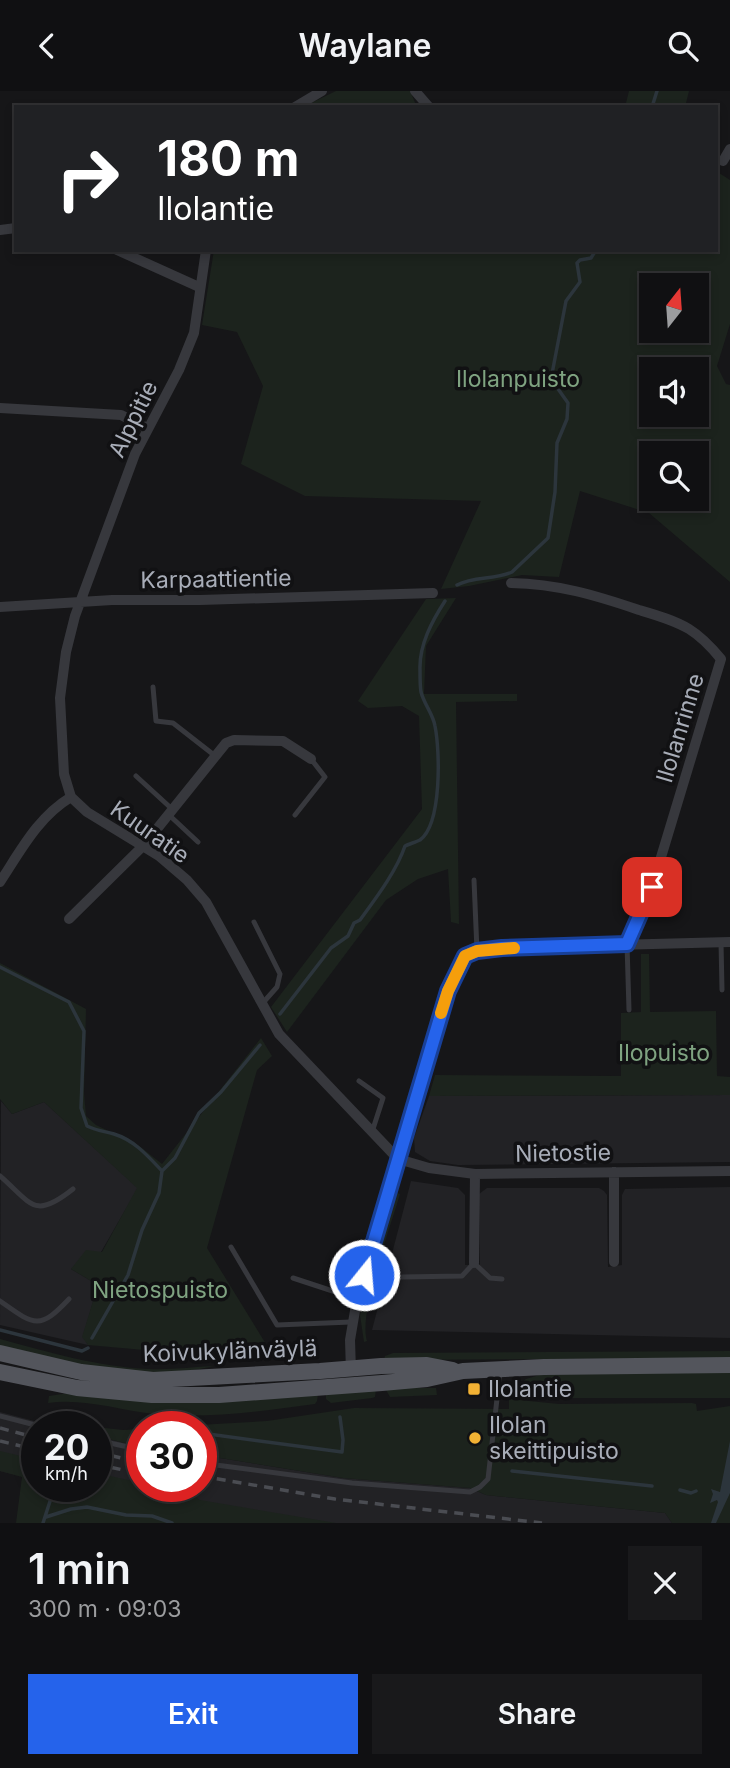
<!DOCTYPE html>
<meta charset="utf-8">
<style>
:root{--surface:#101012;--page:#19191b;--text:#f1f3f6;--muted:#9c9d9f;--line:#303032;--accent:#2563eb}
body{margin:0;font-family:Inter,sans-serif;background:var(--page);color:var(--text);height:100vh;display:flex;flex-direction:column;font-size:26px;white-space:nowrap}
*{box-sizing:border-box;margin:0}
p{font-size:23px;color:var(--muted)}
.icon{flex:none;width:38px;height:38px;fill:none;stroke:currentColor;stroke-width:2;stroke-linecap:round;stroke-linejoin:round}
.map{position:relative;height:1432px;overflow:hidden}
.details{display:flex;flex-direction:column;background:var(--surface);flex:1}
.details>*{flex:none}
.top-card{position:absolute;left:14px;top:14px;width:704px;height:147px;border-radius:0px;box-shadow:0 4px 10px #0003,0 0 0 2px var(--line);background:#202124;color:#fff;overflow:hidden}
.needle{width:46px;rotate:17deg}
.tools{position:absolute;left:639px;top:182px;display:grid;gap:14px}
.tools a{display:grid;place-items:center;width:70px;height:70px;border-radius:0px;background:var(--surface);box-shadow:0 4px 10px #0003,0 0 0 2px var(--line);font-size:35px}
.speed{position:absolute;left:21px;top:1320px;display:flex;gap:14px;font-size:35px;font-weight:700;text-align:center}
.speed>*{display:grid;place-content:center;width:91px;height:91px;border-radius:50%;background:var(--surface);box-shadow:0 4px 10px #0003,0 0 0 2px var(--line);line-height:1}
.speed small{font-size:18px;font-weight:400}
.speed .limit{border:10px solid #d22;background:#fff;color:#111}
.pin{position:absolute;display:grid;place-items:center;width:60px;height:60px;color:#fff;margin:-30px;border-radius:14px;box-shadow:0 4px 10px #0006}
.me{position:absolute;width:77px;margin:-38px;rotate:17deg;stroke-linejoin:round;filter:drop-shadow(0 0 5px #0008)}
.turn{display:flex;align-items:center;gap:24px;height:147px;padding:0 28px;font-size:32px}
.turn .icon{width:91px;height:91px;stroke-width:2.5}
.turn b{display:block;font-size:49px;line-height:60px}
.round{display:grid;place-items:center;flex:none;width:74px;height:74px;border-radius:0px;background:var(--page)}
.summary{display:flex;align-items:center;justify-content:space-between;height:119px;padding:0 28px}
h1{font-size:42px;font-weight:600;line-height:52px}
.action{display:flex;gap:14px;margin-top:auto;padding:14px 28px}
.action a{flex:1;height:80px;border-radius:0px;background:var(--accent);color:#fff;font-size:28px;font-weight:600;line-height:80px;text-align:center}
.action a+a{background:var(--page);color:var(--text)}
header{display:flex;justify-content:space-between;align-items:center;height:91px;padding:0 28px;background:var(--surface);font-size:32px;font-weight:600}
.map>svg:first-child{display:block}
</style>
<header><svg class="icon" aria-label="back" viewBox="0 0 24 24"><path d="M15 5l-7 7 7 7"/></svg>Waylane<svg class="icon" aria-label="search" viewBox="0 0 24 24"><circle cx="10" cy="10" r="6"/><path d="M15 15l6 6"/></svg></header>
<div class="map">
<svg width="730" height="1432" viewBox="0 0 730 1432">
<rect width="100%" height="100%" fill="#161618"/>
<path fill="#222225" d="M 730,1004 L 730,1071 L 458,1074 L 430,1070 L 415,1061 L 414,1047 L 429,1005 Z
M 1,1010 L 12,1023 L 44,1011 L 138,1097 L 101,1161 L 71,1178 L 98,1194 L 83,1245 L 88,1254 L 0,1234 Z
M 411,1090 L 458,1097 L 465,1104 L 465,1174 L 480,1174 L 479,1103 L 487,1097 L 599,1097 L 604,1100 L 607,1104 L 608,1176 L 622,1174 L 622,1104 L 625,1098 L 730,1096 L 730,1247 L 372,1239 Z
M 0,1321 L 53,1335 L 37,1335 L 37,1389 L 0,1380 Z
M 96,1345 L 142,1356 L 142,1395 L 201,1395 L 201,1368 L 220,1367 L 343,1387 L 470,1397 L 486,1404 L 665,1422 L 672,1432 L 249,1432 L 96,1395 Z"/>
<path fill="#1c231d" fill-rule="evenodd" d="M 336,0 L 410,0 L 417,16 L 303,16 Z
M 629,0 L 689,0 L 685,16 L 625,16 Z
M 716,80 L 730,89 L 730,233 L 717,275 L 726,293 L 730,294 L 730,491 L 649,422 L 580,400 L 559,486 L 522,484 L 469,495 L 441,498 L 481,410 L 305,405 L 241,373 L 263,295 L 237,241 L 202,234 L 214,159 L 716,159 ZM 651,194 L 696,194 L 696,240 L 651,240 ZM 651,278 L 696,278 L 696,324 L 651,324 ZM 651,362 L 696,362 L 696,408 L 651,408 Z
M 456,507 L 426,555 L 424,603 L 517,603 L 517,610 L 456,611 L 459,833 L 451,831 L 448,778 L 418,788 L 386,809 L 287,941 L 271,916 L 422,718 L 419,625 L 402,615 L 368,617 L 358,610 L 426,508 Z
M 641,863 L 649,863 L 650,921 L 716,920 L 717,985 L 730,986 L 730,1004 L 429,1005 L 435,984 L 621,985 L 621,922 L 641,921 Z
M 0,872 L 86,918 L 84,1002 L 86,1025 L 96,1034 L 138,1054 L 162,1073 L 261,947 L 272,965 L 257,979 L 207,1157 L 269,1258 L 178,1262 L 88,1254 L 82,1246 L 98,1194 L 71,1178 L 86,1159 L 102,1161 L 137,1097 L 44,1011 L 12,1023 L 0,1008 Z
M 395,1101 L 400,1103 C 391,1135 358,1222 367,1250 L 364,1251 L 360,1224 Z
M 0,1248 C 49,1261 98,1276 149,1278 C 171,1279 192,1276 214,1275 C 140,1292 72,1274 0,1259 Z
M 730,1260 L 730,1267 L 384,1269 L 385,1265 L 393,1262 Z
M 546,1282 L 730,1282 L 730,1307 L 549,1307 L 510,1301 L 526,1288 Z
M 385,1297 L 436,1297 L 437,1304 L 390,1306 Z
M 376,1298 L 375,1306 L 372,1307 L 331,1312 L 326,1308 L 326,1303 Z
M 75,1301 L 318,1303 L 317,1310 L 315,1313 C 262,1320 207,1328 154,1323 C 119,1319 83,1307 48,1312 L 49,1305 Z
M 509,1308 L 559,1313 L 692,1312 L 696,1313 L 697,1320 L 730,1315 L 730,1432 L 672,1432 L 665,1422 L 486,1404 L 470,1397 L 343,1387 L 220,1367 L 201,1368 L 201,1335 L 180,1335 L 267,1330 L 354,1317 L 509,1318 Z
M 96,1336 L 123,1339 L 142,1338 L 142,1356 L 96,1345 Z
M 0,1360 L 37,1369 L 37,1395 L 96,1395 L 96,1382 L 142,1392 L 142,1395 C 161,1395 185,1397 200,1409 L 336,1432 L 16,1432 L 22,1386 L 0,1380 Z"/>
<path fill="#2c353c" d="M 730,1350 L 730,1402 L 716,1432 L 711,1432 L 718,1411 L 717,1409 L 710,1412 L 713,1403 L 711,1398 L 720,1401 Z"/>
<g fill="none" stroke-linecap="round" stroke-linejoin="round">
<path stroke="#2c353c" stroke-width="3.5" d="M 652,16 L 657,0
M 457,494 C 474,485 494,489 512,481 L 548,447 L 555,401 L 557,352 L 567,328 L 568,312 L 551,288 L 566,210 L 580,191 L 577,172 L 580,169 L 591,167 L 596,159
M 0,876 L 69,911 L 84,940 L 81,1017 L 87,1035 C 97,1040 104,1040 114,1043 C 134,1049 148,1065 162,1080 L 159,1102 L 142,1139 L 128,1184 L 92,1247
M 280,923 L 331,857 L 348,845 L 354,832 L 360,829 C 376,807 396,781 405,755 C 409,753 416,751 420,749 C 442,733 440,660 435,635 C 433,623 424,613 421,601 C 420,595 420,586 420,579 C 419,554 432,530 445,510
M 162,1080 L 175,1067 L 199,1022 L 221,1001 L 260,954
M 0,1239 L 82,1260 L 88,1257
M 201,1342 L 342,1361 L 343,1349 L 340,1326
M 138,1346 L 142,1345
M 512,1380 L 652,1395
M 680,1399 L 691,1402 L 696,1400
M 46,1426 L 71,1418 L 87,1416 L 126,1424 L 152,1425 L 172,1432
M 43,1432 L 52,1404"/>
<path stroke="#37383d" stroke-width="5" d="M 153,596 L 156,630 L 173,632 L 214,664
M 136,685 L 172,718
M 168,723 L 198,751
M 295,724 L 325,686 L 311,668
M 474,789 L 477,860
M 254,831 L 280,883 L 277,896 L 261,914
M 721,851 L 722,899
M 627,853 L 629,919
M 359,990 L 383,1007 L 372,1041
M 0,1085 C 32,1113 34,1129 73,1098
M 231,1156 L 277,1234 L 351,1231
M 402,1186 L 462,1185 L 474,1172 L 490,1187 L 502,1188
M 293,1187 L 357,1208
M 0,1210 C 34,1234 39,1240 69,1208
M 0,1325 L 39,1335
M 96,1349 L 142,1359
M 201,1372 L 352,1392 L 470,1401 L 480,1396 L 488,1388 L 500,1281"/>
<path stroke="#37383d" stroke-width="10" d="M 415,0 L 429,16
M 295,16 L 322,0
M 723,70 L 730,58
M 0,139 L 16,137
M 117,159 L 199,196
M 206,159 L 194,242 L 179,279 L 135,363 L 75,525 L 66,561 L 60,607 L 64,683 L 71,706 L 87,721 L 159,765 L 187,789 L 206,811 L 279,943 L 398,1068 L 429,1077 L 475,1083 L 730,1080
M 0,317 L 121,324 L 147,337
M 511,492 C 558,493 595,504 639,519 C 656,524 674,529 689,538 C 702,546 712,557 721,568 L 652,796 L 627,853
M 0,516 L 112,509 L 200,509 L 433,502
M 0,791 C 21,759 38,726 71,706
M 69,828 L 144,754 L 226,652 L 234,649 L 283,650 L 311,668
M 614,1081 L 614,1171
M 474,1172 L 475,1083
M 351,1280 L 350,1249 L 357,1208 L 448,900 L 465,865 L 477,860 L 502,857 L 730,851"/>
<path stroke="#53555c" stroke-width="16" d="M 0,1262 L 81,1281 L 153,1289 L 320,1280 L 381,1275 L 427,1274 L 453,1279
M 0,1281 L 77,1297 L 152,1304 L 219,1304 L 382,1292 L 427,1288 L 463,1280 L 544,1276 L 730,1274"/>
<path stroke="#4a4c52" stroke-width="3.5" stroke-dasharray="9 7" stroke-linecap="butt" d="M 0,1337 L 37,1347
M 0,1350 L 37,1359
M 96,1361 L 142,1372
M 96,1373 L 137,1382
M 201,1385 L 335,1408 L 542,1432"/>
</g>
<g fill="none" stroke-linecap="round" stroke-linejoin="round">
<defs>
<path id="route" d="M 364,1184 L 448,900 L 465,865 L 477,860 L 502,857 L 627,853 L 652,796"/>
</defs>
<use href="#route" stroke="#184099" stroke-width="18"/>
<use href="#route" stroke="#2563eb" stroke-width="12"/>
<path stroke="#f59e0b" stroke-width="12" d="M 441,922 L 448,900 L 465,865 L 477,860 L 514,857"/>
</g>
<g fill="#f2b134" stroke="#111113" stroke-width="2.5">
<rect x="467" y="1291" width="14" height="14" rx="3.5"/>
<circle cx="475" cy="1347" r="7"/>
</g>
<g text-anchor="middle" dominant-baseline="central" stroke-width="7" stroke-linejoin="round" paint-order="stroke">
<g font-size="23" fill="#7fa381" stroke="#111113">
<text x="518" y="288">Ilolanpuisto</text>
<text x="664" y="962">Ilopuisto</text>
<text x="160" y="1199">Nietospuisto</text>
</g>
<g font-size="23" fill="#a8adb8" stroke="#111113">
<text transform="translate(133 328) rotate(-64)">Alppitie</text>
<text transform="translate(216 488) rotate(-1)">Karpaattientie</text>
<text transform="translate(680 637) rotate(-73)">Ilolanrinne</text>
<text transform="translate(150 741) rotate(35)">Kuuratie</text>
<text transform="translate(563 1062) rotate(-1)">Nietostie</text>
<text transform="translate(230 1260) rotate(-2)">Koivukylänväylä</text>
</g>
<g font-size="23" fill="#a8adb8" stroke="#111113" text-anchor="start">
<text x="488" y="1298">Ilolantie</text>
<text x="489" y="1334">Ilolan<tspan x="489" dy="26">skeittipuisto</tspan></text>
</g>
</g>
</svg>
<div class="tools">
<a><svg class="needle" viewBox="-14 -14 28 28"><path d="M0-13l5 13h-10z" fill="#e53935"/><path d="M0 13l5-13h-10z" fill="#9c9d9f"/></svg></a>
<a><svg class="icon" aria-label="sound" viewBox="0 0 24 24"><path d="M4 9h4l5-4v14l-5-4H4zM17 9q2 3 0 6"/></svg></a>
<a><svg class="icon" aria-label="search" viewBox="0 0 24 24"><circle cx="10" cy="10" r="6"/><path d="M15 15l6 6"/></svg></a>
</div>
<div class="speed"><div>20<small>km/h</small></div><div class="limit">30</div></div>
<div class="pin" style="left:652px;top:796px;background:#d93025"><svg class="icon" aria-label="arrive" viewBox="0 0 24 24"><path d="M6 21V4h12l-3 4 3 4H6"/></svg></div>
<svg class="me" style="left:364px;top:1184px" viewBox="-20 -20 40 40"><circle r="17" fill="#2563eb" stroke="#fff" stroke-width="3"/><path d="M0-11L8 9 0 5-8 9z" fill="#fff"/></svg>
<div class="top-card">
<div class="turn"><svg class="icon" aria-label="right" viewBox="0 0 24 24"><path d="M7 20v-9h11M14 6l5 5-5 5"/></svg><div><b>180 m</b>Ilolantie</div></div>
</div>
</div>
<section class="details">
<div class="summary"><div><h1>1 min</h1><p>300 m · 09:03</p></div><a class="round"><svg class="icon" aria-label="close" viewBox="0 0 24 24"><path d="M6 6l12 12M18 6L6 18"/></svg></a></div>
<div class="action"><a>Exit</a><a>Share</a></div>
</section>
